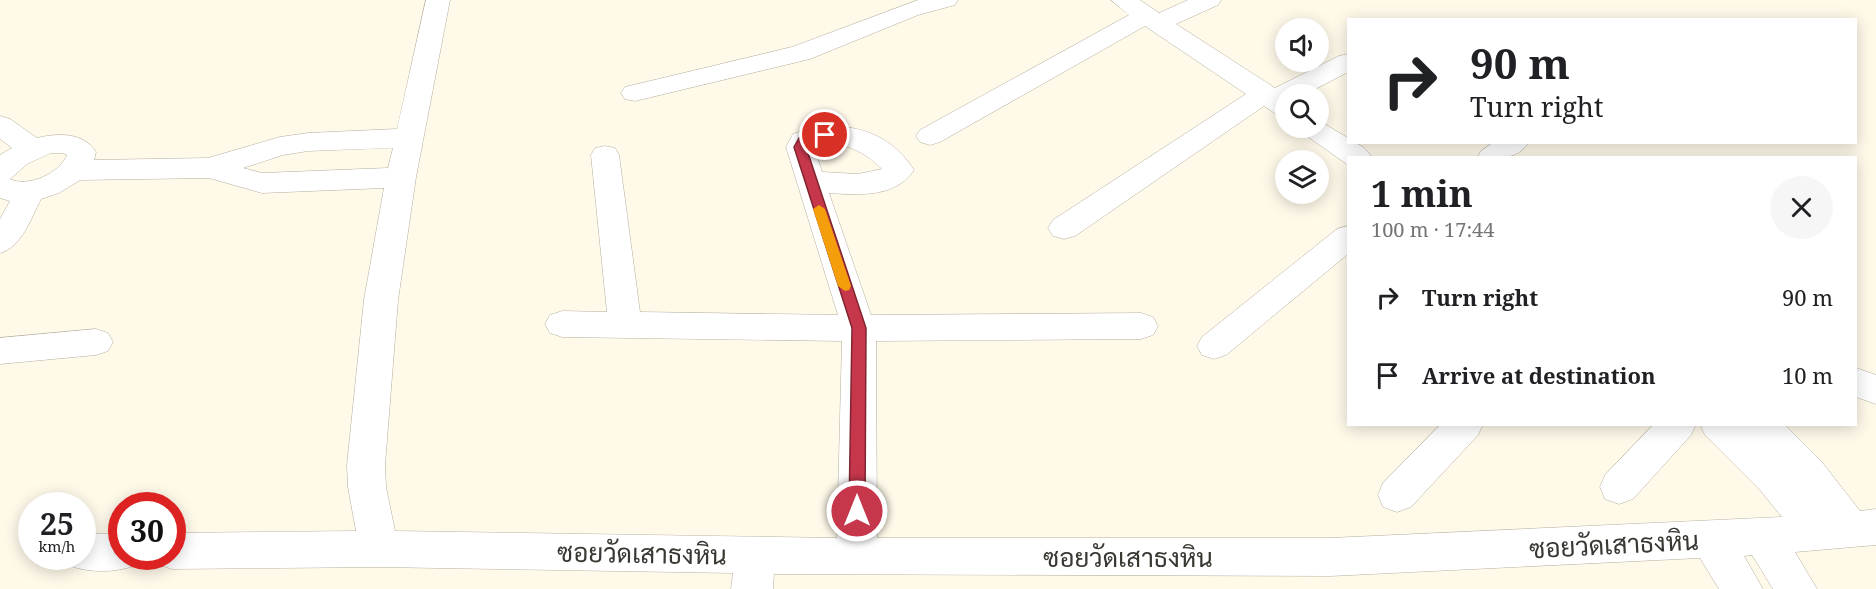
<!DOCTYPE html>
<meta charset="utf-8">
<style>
:root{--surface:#fff;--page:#f6f6f6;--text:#202124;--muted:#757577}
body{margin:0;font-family:"Noto Serif",Sarabun,serif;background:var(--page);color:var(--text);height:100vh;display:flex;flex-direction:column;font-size:22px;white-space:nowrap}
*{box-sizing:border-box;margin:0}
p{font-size:20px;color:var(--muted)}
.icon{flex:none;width:33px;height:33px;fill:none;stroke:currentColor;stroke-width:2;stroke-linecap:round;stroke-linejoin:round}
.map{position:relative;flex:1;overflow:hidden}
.side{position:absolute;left:1347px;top:156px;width:510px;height:270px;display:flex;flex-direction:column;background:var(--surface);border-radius:0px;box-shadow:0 3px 15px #0003}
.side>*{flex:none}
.top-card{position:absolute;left:1347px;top:18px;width:510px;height:126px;border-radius:0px;box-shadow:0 3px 15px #0003;background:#fff;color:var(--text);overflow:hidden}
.fabs{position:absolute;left:1275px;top:18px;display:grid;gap:12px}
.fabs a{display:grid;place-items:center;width:54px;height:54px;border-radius:50%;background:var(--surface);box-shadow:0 3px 15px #0003;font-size:30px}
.speed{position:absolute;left:18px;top:492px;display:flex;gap:12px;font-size:30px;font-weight:700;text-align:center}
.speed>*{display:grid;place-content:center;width:78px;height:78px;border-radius:50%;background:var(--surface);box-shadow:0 3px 15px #0003;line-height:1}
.speed small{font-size:15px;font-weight:400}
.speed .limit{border:9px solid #d22;background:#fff;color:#111}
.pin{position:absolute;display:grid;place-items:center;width:51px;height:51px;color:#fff;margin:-26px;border:3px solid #fff;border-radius:50%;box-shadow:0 2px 6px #0007}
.me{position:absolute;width:66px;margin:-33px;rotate:0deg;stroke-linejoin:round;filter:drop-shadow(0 0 4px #0008)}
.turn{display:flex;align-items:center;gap:21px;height:126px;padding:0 24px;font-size:27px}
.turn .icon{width:78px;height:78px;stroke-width:2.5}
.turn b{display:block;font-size:42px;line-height:51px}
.round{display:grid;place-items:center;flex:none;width:63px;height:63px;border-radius:32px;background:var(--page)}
.head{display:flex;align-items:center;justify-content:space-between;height:102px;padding:0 24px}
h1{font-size:36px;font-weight:700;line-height:45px}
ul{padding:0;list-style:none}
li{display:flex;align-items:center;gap:18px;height:78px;padding:0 24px}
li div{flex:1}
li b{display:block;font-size:22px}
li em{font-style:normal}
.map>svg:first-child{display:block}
</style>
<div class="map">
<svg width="1876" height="589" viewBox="0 0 1876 589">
<rect width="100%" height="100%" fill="#fef9e9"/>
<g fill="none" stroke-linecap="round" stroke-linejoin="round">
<defs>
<path id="minor" d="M 426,0 L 450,0 L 416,177 L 398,300 L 385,465 L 386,487 L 395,531 L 837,538 L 842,341 L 562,337 L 550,333 L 545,324 L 550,315 L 562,311 L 607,312 L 591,155 L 595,148 L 605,146 L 615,148 L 619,155 L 640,312 L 838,315 L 786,147 L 793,134 C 838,118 887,127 914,170 C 896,198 858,195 829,193 L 871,315 L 1141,313 L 1153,317 L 1158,326 L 1153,335 L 1141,339 L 876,341 L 877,538 L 1330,538 L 1782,517 L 1760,490 L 1705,435 L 1700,424 L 1784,424 L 1821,461 L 1860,511 L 1876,509 L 1876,545 L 1795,552 L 1817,589 L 1773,589 L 1752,555 L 1744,556 L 1763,589 L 1719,589 L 1700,558 L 1330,576 L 774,574 L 773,589 L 731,589 L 733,573 L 379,567 L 172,569 L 158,564 L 154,556 L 172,556 L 172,533 L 356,531 L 348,487 L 347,465 L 364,300 L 384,188 L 262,193 L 209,178 L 80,180 L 59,193 L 41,199 C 31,218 22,247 0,253 L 0,219 L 10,201 L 0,198 L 0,155 L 12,148 L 0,139 L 0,116 L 10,119 L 37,138 C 57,133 84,132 96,152 L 94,160 L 208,158 L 280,137 L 308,133 L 397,129 ZM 829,143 C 851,145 867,154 882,169 L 858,174 L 822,172 L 814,147 ZM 393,148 L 388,168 L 262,173 L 243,168 L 283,155 L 308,151 ZM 51,153 L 62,153 L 67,155 C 60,173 28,188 10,179 L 27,164 Z
M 918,0 L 958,0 L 955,5 L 918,15 L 810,59 L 635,101 L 625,99 L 621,93 L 625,87 L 792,47 Z
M 1111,0 L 1140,0 L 1159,13 L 1188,0 L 1221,0 L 1218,5 L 1176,24 L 1275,88 L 1339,56 L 1348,54 L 1348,72 L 1306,94 L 1286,94 L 1286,116 L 1276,114 L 1264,106 L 1075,236 L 1064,239 L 1053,236 L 1048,228 L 1053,220 L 1246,94 L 1145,26 L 940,142 L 930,145 L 920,142 L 916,136 L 920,130 L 1129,15 Z
M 1318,120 L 1348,138 L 1348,142 C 1359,142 1367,149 1372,158 L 1348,158 L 1348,165 L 1304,134 L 1300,128 L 1318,128 Z
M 1494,142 L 1529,142 C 1517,161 1497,158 1477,158 L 1481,151 Z
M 1348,226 L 1348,254 L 1226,355 L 1214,359 L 1202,355 L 1197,346 L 1202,337 L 1337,229 Z
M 96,329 L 108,333 L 113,342 L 108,351 L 96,355 L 0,364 L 0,338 Z
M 1856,368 L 1876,375 L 1876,404 L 1856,397 Z
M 1441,424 L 1483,424 L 1478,435 L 1411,507 L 1397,512 L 1383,507 L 1378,495 L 1383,483 Z
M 1654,424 L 1696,424 L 1691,435 L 1633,499 L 1619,504 L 1605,499 L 1600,487 L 1605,475 Z
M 82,534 L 122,534 L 122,556 L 140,556 L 136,565 C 115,573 89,573 68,565 L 64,556 L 82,556 Z"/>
</defs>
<use href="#minor" stroke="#b4aea0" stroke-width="1"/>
<use href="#minor" fill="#fff" fill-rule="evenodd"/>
</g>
<path fill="#c7374c" stroke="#812431" stroke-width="1.5" d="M 825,131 L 831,135 L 829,137 L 808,143 L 806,147 L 866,328 L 865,511 L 863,516 L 857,518 L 852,516 L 849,511 L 852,328 L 794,147 L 799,138 L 813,132 Z"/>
<path fill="#f59e0b" d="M 819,205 L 825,209 L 851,286 L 849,290 L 845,291 L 838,286 L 813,209 Z"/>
<g text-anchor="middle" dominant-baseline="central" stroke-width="6" stroke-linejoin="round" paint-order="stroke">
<g font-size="26" fill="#3a3832" stroke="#fff">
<text transform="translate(1614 544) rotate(-3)">ซอยวัดเสาธงหิน</text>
<text transform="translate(642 553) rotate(1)">ซอยวัดเสาธงหิน</text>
<text x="1128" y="557">ซอยวัดเสาธงหิน</text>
</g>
</g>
</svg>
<div class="fabs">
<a><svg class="icon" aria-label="sound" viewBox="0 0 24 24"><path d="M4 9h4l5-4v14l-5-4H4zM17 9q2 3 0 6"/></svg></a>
<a><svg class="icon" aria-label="search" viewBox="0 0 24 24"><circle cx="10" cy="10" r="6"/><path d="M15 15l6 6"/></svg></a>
<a><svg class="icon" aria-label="layers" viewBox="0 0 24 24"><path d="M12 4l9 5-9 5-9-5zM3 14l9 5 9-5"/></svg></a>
</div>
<div class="speed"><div>25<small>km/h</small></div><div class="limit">30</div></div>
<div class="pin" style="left:825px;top:135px;background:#d93025"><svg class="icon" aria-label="arrive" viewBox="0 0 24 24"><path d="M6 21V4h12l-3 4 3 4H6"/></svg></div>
<svg class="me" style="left:857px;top:511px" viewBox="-20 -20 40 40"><circle r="17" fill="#c7374c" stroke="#fff" stroke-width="3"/><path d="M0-11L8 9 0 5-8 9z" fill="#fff"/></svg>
<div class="top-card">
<div class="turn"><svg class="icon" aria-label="right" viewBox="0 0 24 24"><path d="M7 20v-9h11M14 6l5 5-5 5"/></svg><div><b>90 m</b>Turn right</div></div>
</div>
<section class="side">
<div class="head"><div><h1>1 min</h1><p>100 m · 17:44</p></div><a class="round"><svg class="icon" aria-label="close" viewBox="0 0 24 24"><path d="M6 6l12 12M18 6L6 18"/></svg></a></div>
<ul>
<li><svg class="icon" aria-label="right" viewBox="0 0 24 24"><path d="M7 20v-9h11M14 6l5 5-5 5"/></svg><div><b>Turn right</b></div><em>90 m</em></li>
<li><svg class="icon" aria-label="arrive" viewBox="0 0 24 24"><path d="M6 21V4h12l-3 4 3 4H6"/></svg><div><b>Arrive at destination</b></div><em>10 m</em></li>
</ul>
</section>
</div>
